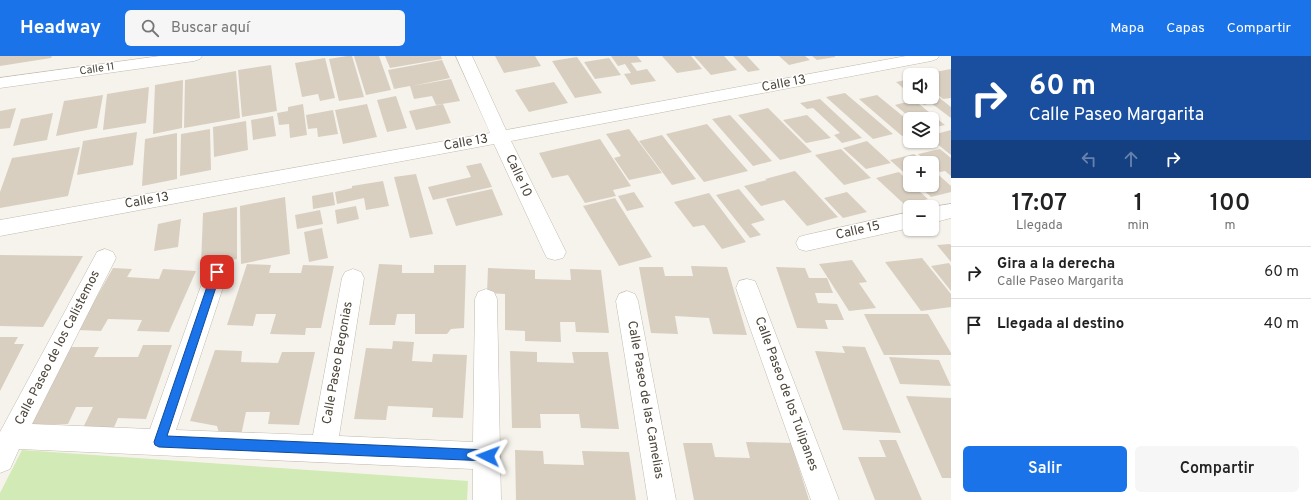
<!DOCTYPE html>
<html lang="es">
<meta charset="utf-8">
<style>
:root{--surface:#fff;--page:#f6f6f6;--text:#222;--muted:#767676;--line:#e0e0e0;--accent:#1a73e8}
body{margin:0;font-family:Overpass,sans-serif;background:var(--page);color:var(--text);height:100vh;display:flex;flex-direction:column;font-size:15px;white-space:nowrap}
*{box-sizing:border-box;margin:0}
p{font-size:13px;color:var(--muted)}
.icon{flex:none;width:22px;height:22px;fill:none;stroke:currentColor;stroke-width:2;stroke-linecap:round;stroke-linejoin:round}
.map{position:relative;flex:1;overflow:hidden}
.side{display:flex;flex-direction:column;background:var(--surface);width:360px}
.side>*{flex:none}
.top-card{background:#1a4fa0;color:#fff;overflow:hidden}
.buttons{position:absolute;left:903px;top:12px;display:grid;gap:8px}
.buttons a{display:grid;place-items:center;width:36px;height:36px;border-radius:6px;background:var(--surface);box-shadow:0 1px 3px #0004;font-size:20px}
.pin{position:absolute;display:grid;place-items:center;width:34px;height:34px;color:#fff;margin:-17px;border-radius:8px;box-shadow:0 2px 6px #0006}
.me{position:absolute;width:44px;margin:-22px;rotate:273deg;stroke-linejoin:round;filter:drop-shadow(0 0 3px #0008)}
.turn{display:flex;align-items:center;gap:14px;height:84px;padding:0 12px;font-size:18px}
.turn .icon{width:52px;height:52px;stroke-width:2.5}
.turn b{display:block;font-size:28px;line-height:34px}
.lanes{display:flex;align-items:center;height:38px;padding:0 12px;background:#0003;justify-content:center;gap:20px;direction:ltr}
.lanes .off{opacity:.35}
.eta{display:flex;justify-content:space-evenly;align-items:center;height:68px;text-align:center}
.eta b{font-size:24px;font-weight:600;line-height:28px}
.cta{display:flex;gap:8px;margin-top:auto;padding:8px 12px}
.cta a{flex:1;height:46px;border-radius:6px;background:var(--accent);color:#fff;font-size:16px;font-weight:600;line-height:46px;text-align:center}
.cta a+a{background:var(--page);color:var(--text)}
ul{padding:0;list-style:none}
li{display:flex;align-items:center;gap:12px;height:52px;padding:0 12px;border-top:1px solid var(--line)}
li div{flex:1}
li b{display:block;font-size:15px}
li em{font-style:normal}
header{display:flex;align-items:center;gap:24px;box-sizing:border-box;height:56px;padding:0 20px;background:var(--accent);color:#fff}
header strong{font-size:19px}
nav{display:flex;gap:22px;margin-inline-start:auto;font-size:14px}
.search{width:280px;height:36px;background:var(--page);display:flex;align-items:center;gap:10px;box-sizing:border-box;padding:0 14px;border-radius:6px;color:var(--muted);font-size:15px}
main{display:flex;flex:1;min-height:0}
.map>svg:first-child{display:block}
</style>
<header>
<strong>Headway</strong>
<div class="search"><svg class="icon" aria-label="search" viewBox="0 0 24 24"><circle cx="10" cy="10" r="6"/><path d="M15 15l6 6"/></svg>Buscar aquí</div>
<nav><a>Mapa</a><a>Capas</a><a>Compartir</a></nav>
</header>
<main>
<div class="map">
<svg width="951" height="444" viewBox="0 0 951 444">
<rect width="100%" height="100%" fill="#f6f3ec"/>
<path fill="#d2eab5" d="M 22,394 L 468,425 L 467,444 L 0,444 L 0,437 Z"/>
<path fill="#d8cfc1" d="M 0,0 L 52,0 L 51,2 L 0,10 Z
M 347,0 L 352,0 L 364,41 L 339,45 L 329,3 Z
M 354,0 L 379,0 L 391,34 L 366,39 Z
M 385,0 L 441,0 L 442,3 L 390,12 Z
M 495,0 L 535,0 L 541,10 L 504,17 Z
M 611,0 L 637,0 L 642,6 L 631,7 L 637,15 L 647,13 L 656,25 L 631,29 L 624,18 L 631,17 L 625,8 L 618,10 Z
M 662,0 L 691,0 L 702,13 L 677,17 Z
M 694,0 L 724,0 L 737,14 L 711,19 Z
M 733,0 L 747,0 L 760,14 L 748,16 Z
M 779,0 L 805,0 L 810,4 L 789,9 Z
M 812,0 L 835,0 L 835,1 L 817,4 Z
M 577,1 L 602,37 L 575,42 L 552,5 Z
M 325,2 L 335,42 L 320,45 L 318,38 L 302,41 L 295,7 Z
M 609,2 L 621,19 L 595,23 L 584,6 Z
M 442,4 L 450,22 L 412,30 L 451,23 L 460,45 L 436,49 L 432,40 L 414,43 L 410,30 L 394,33 L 388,14 Z
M 271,9 L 277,55 L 242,61 L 238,14 Z
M 951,13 L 951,42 L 943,43 L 932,34 L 932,19 L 924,18 Z
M 236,15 L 240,62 L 184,72 L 185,24 Z
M 910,23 L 910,38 L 896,26 Z
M 183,24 L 182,72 L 153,78 L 155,29 Z
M 554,26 L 568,47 L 529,56 L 515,34 Z
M 149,31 L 146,67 L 103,74 L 107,38 Z
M 932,36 L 951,51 L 951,62 L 931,47 L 924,49 L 914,41 L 932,41 Z
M 845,37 L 893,78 L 873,83 L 826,41 Z
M 103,39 L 97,72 L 56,80 L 64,45 Z
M 877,39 L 910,66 L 910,77 L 902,80 L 859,43 Z
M 396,40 L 407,72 L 387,76 L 377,44 Z
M 820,43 L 862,82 L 842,87 L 834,79 L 840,77 L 813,52 L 807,53 L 800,47 Z
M 914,44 L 945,69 L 932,72 L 932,63 L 912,63 L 895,49 Z
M 303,48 L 307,79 L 290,82 L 289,68 L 279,69 L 277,57 L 288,55 L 288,51 Z
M 367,48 L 377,81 L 343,88 L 335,54 Z
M 443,48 L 451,67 L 416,74 L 409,55 Z
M 16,52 L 10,72 L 0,73 L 0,55 Z
M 768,52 L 812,96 L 780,104 L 738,59 Z
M 333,54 L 338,78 L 318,81 L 317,72 L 308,73 L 306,59 Z
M 53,57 L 47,84 L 13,90 L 21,63 Z
M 730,59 L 772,105 L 753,110 L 712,63 Z
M 807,59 L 831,82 L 806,87 L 783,64 Z
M 273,60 L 276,80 L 253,84 L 251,64 Z
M 246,65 L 248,94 L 214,101 L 213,71 Z
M 707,68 L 748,115 L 704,126 L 666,78 Z
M 210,73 L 211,114 L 180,120 L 181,78 Z
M 629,73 L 662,117 L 629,124 L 614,102 L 621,100 L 606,78 Z
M 951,74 L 951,99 L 932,84 L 932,79 Z
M 137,76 L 133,109 L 77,119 L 83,85 Z
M 177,77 L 177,123 L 142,130 L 145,83 Z
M 662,79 L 696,123 L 672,129 L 639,85 Z
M 600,83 L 631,130 L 613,134 L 616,140 L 585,147 L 568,119 L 552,122 L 539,97 Z
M 867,85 L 891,107 L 866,113 L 843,92 Z
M 80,91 L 68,140 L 0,152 L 0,136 L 12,102 Z
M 841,93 L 871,122 L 844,129 L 815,99 Z
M 940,93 L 951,102 L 951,120 L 945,115 L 940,116 L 932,110 L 932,107 L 929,107 L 918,98 Z
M 914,98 L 925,107 L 910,107 L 910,122 L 890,104 Z
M 481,107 L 492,131 L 433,144 L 428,131 L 471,121 L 466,110 Z
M 932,113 L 951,130 L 951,136 L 931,141 L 918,129 L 932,129 Z
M 795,115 L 838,161 L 807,170 L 784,144 L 761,150 L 744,130 L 767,124 L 765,123 Z
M 899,116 L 910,127 L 910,129 L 912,129 L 928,143 L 905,149 L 876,122 Z
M 416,118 L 433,178 L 410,182 L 394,121 Z
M 383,125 L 389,150 L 366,154 L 364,142 L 337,148 L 335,136 L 352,132 L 352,130 Z
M 492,133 L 503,159 L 456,170 L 446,143 Z
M 739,133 L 765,164 L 751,168 L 761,179 L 750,182 L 716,139 Z
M 333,136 L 335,149 L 313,153 L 312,140 Z
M 634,136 L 644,151 L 627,155 L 618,140 Z
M 847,136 L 867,156 L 843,162 L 824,142 Z
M 709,137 L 746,186 L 722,193 L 704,169 L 693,171 L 674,146 Z
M 285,141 L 290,198 L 241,208 L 240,150 Z
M 615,142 L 652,201 L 619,210 L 583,150 Z
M 356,150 L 359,163 L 337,168 L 335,154 Z
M 237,151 L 237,203 L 201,210 L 203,157 Z
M 320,154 L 323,168 L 297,173 L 295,159 Z
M 181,163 L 178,191 L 154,195 L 158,168 Z
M 322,172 L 328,202 L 309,206 L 304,176 Z
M 950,188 L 951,189 L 951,206 L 937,189 Z
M 0,199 L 83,200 L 43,271 L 0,270 Z
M 922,202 L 951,238 L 951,251 L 921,255 L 885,206 Z
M 852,204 L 867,226 L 859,227 L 876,252 L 849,255 L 819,208 Z
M 949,207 L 951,210 L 951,235 L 931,210 Z
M 247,208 L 271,209 L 269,217 L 301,217 L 303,209 L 334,210 L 321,272 L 306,272 L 305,279 L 270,278 L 276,258 L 256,258 L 253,270 L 227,269 Z
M 379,208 L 402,209 L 402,217 L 434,217 L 434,209 L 466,209 L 464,272 L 451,273 L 447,278 L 415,278 L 415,258 L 397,258 L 395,269 L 369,269 Z
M 691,210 L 727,211 L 747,279 L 713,278 L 709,262 L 675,260 L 678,278 L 651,277 L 639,211 L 663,211 L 665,220 L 693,220 Z
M 776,211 L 805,212 L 809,222 L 827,222 L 833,237 L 815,237 L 818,247 L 837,248 L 844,264 L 825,264 L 828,273 L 797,272 Z
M 113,212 L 132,213 L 127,221 L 159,223 L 163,213 L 196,215 L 169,276 L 137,275 L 142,264 L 108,263 L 101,275 L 78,274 Z
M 488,212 L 535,214 L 535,223 L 571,224 L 570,213 L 601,214 L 609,277 L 576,276 L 575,266 L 560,266 L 561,286 L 525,285 L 525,275 L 505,274 L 505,238 L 487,237 Z
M 864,258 L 928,258 L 951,297 L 951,299 L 884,299 Z
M 0,281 L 18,281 L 14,288 L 24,288 L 0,335 Z
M 393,285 L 414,286 L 412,305 L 432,306 L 433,298 L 467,299 L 463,362 L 432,361 L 433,352 L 388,350 L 386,364 L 354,363 L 366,292 L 392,293 Z
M 143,289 L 172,289 L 146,363 L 118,362 L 112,376 L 81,376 L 93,351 L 76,351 L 68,368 L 29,369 L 67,291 L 99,291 L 94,301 L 138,301 Z
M 842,290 L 865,291 L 901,377 L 843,374 L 815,295 L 845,297 Z
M 215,294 L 242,295 L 241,306 L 278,307 L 282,296 L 315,296 L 299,369 L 268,368 L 270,356 L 246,356 L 240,384 L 221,384 L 217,370 L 190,365 Z
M 510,295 L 537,296 L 537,306 L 574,307 L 572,296 L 608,296 L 619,373 L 581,372 L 579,358 L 540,358 L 541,372 L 512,372 Z
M 889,301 L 939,304 L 951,330 L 900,328 Z
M 906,340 L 951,342 L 951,422 L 942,422 Z
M 879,384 L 896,384 L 922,444 L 875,444 L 858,401 L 886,401 Z
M 746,386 L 791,387 L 809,444 L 694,444 L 683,387 L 712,387 L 715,401 L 750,402 Z
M 515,394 L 543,395 L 544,408 L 584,409 L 582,395 L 629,396 L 636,444 L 516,444 Z"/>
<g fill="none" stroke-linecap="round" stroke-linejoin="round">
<defs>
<path id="street" d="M 160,0 L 202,0 L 200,3 L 194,5 L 0,32 L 0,22 Z
M 456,0 L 472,0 L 506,74 L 906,0 L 939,0 L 937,3 L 931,5 L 511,85 L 566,196 L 563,202 L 555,204 L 547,202 L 544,196 L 494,88 L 0,180 L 0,164 L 490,77 Z
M 951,148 L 951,162 L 932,167 L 932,151 Z
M 910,156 L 910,172 L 806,195 L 799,193 L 796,187 L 799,181 L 806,179 Z
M 105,193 L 113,196 L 116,202 L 32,368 L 150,373 L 206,216 L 209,210 L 217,207 L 225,210 L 228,216 L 176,374 L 313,379 L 342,222 L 345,216 L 353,213 L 361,216 L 364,222 L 339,380 L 473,386 L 475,243 L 478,236 L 486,233 L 494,236 L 497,243 L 501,444 L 473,444 L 473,413 L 19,393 L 10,413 L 0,417 L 0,376 L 97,196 Z
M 747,223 L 755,225 L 758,232 L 839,444 L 811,444 L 736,232 L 739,225 Z
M 627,235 L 635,238 L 638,245 L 676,444 L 648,444 L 616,245 L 619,238 Z"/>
</defs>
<use href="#street" stroke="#c2bbae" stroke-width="1"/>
<use href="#street" fill="#fff" fill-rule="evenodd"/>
</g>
<path fill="#1a73e8" stroke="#114b97" d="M 217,213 L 221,216 L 167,380 L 488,394 L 491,396 L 493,400 L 491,404 L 488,405 L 159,391 L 155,389 L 154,386 L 212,216 Z"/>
<g text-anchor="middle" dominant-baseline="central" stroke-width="3" stroke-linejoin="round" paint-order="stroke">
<g font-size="11" fill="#4b4439" stroke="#fff">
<text transform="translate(97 13) rotate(-8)">Calle 11</text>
</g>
<g font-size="13" fill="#4b4439" stroke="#fff">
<text transform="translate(784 28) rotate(-11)">Calle 13</text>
<text transform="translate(466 87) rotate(-10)">Calle 13</text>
<text transform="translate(518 120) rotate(65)">Calle 10</text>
<text transform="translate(147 145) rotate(-10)">Calle 13</text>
<text transform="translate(858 175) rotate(-13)">Calle 15</text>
<text transform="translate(58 292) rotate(-63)">Calle Paseo de los Calistemos</text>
<text transform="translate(338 307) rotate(-80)">Calle Paseo Begonias</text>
<text transform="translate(786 338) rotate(70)">Calle Paseo de los Tulipanes</text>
<text transform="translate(645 344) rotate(80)">Calle Paseo de las Camelias</text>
</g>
</g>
</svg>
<div class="buttons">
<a><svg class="icon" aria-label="sound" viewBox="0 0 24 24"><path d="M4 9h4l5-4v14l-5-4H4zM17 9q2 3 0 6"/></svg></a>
<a><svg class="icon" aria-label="layers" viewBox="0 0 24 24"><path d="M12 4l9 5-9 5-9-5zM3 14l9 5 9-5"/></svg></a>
<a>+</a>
<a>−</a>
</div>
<div class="pin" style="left:217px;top:216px;background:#d93025"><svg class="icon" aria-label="arrive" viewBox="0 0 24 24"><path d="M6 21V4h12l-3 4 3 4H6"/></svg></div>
<svg class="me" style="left:488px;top:400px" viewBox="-20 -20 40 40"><path d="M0-17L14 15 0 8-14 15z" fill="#1a73e8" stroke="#fff" stroke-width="4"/></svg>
</div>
<section class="side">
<div class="top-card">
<div class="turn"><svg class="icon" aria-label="right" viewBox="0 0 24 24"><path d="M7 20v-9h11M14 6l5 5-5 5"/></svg><div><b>60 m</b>Calle Paseo Margarita</div></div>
<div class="lanes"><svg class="icon off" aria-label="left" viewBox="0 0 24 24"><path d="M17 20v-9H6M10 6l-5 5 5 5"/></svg><svg class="icon off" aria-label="ahead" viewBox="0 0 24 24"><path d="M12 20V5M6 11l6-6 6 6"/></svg><svg class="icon" aria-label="right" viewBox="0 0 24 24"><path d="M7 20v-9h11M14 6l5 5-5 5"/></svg></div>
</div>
<div class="eta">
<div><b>17:07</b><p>Llegada</p></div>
<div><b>1</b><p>min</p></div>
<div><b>100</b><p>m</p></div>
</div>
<ul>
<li><svg class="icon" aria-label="right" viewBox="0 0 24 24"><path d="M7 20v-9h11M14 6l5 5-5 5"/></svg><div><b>Gira a la derecha</b><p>Calle Paseo Margarita</p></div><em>60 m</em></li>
<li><svg class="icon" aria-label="arrive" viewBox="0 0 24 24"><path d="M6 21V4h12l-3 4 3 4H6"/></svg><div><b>Llegada al destino</b></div><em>40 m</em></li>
</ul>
<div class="cta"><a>Salir</a><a>Compartir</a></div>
</section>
</main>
